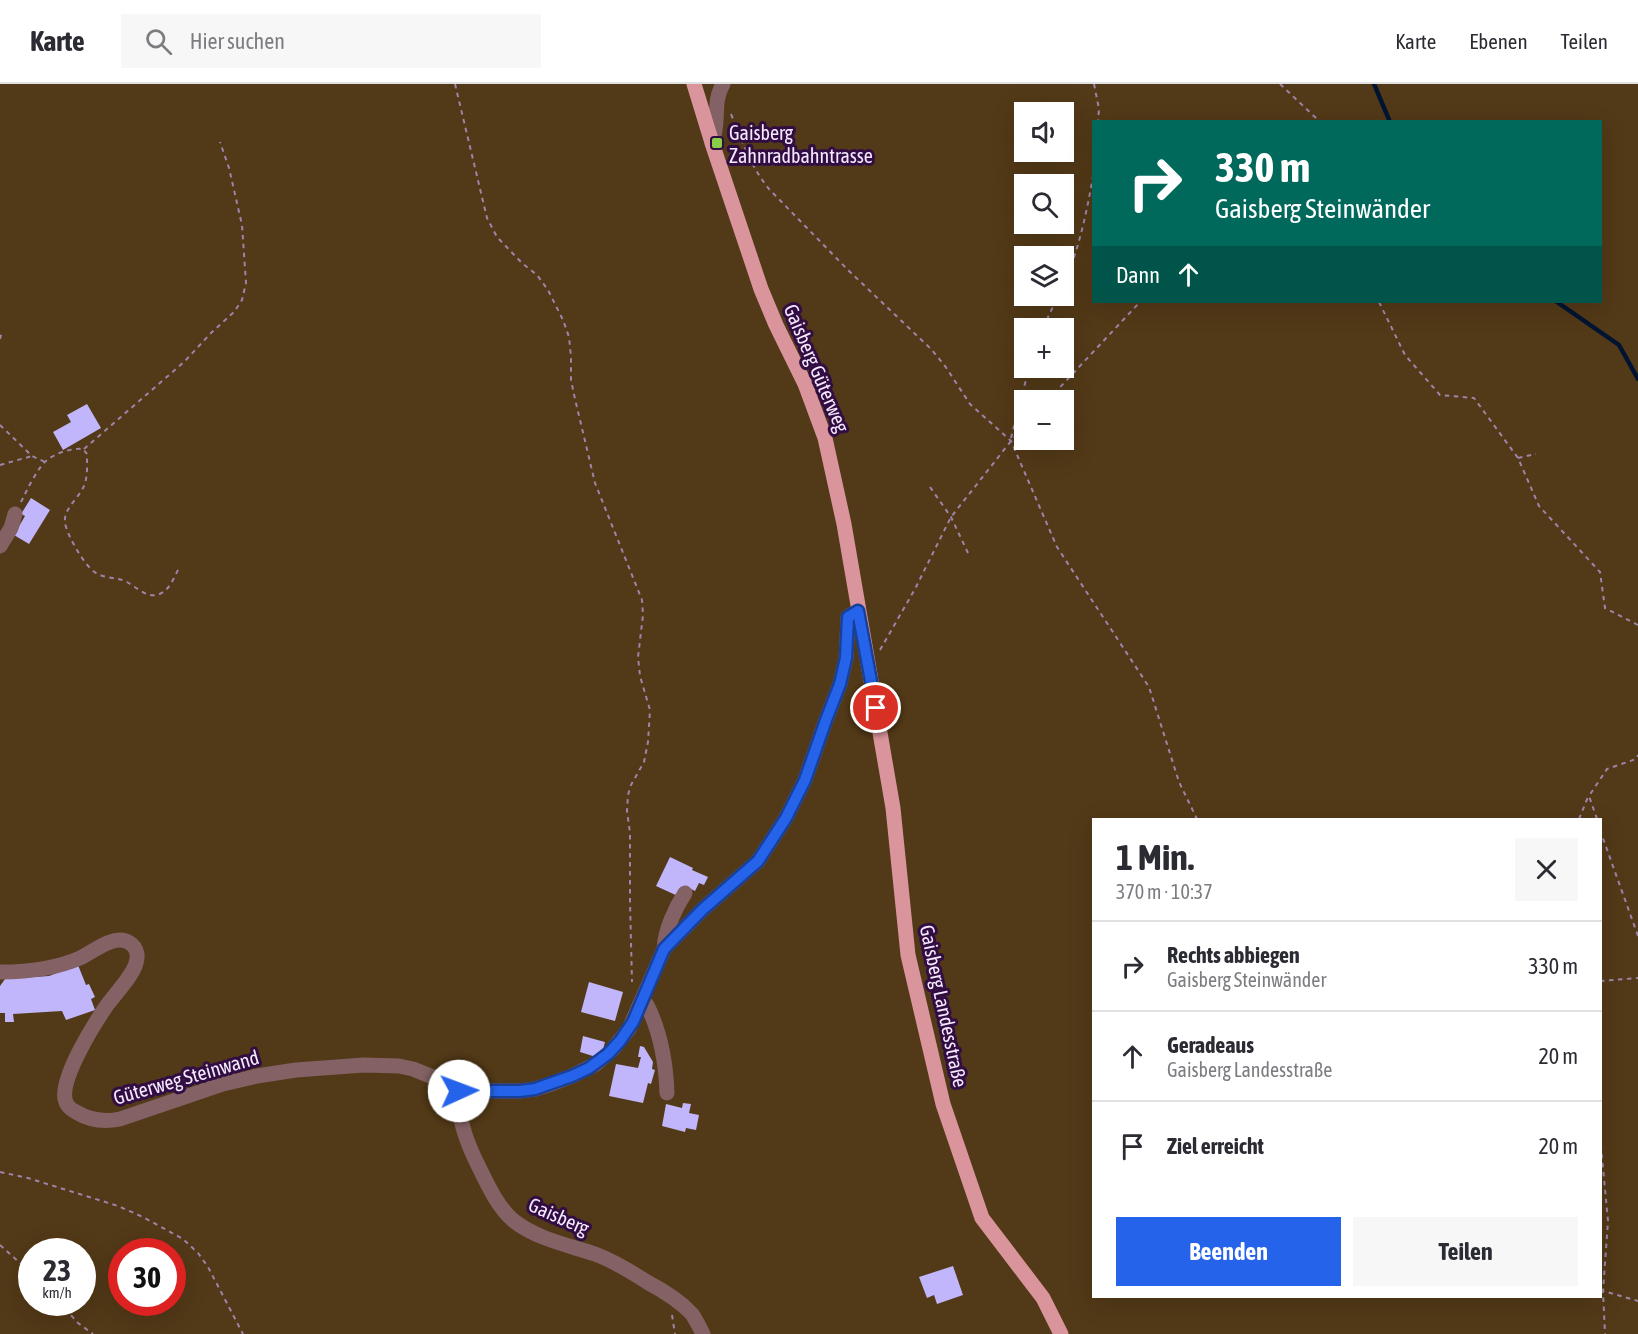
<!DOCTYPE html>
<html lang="de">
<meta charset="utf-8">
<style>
:root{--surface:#fff;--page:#f7f7f7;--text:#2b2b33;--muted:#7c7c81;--line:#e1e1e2;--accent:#2563eb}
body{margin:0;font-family:"Asap Condensed",sans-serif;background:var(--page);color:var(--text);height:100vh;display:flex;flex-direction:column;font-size:22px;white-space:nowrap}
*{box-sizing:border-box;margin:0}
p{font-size:20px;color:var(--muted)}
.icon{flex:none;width:33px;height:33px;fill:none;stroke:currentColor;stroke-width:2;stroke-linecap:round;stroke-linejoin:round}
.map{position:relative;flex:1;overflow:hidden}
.drawer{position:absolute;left:1092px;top:734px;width:510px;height:480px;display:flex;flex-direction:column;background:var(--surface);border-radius:0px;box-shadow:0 6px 24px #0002}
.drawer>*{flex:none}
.hud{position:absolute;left:1092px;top:36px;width:510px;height:183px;border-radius:0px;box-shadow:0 6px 24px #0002;background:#00695c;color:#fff;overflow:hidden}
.buttons{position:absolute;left:1014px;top:18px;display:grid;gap:12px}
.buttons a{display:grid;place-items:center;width:60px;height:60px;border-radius:0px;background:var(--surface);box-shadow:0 6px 24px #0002;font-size:30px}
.speed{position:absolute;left:18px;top:1154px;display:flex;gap:12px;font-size:30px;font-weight:700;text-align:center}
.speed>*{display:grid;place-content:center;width:78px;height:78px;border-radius:50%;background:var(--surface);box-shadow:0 6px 24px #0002;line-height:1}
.speed small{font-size:15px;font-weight:400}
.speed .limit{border:9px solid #d22;background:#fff;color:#111}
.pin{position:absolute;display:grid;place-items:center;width:51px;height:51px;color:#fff;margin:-26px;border:3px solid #fff;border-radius:50%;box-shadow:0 2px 6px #0007}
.me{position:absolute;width:66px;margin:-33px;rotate:88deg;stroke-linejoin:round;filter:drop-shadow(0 0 4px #0008)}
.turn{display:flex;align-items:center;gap:21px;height:126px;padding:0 24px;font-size:27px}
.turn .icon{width:78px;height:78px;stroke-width:2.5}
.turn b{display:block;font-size:42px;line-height:51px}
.then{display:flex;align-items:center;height:57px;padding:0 24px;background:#0003;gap:12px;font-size:22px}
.round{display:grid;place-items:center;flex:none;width:63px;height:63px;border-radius:0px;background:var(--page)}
.summary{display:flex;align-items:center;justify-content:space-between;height:102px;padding:0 24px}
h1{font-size:36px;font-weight:700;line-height:45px}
.primary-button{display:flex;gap:12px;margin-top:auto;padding:12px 24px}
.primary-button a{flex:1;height:69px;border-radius:0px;background:var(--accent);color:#fff;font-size:24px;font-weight:700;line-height:69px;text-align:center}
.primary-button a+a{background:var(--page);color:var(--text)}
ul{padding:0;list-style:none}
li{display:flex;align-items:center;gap:18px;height:90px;padding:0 24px;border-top:2px solid var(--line)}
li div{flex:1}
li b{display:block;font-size:22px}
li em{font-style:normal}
header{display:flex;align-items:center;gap:36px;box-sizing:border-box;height:84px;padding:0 30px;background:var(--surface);border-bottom:2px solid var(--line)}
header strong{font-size:28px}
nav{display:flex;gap:33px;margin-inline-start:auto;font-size:21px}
.search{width:420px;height:54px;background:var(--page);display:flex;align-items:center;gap:15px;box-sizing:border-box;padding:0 21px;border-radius:0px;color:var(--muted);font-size:22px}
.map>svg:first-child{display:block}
</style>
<header>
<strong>Karte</strong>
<div class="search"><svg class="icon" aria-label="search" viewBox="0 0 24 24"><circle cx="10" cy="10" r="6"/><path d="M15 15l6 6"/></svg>Hier suchen</div>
<nav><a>Karte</a><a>Ebenen</a><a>Teilen</a></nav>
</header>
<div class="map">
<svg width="1638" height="1250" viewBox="0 0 1638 1250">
<rect width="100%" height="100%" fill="#3c194f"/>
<path fill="#523917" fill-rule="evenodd" d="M 0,0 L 1638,0 L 1638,1250 L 0,1250 ZM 1024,28 L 1064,28 L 1064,68 L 1024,68 ZM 1094,38 L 1600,38 L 1600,218 L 1094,218 ZM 1024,100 L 1064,100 L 1064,140 L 1024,140 ZM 1024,172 L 1064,172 L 1064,212 L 1024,212 ZM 1024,244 L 1064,244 L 1064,284 L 1024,284 ZM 1024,316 L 1064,316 L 1064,356 L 1024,356 ZM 1094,735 L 1600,735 L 1600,1212 L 1094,1212 ZM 32,1167 L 82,1167 L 82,1218 L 32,1218 ZM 122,1167 L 172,1167 L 172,1218 L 122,1218 Z"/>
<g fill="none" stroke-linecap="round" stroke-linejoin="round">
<path stroke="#001431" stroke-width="4.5" d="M 1374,0 L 1390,38
M 1557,218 L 1619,261 L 1638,295"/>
</g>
<path fill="#c1b5fb" d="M 87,320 L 101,344 L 63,366 L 53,348 L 71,338 L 67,331 Z
M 31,414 L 50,426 L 29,460 L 14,451 L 25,432 L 21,430 Z
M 670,773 L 693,784 L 692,786 L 708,793 L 704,801 L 699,799 L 695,807 L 685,802 L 680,813 L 656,802 Z
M 78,881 L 86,901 L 89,900 L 95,913 L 91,915 L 95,926 L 66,936 L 62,927 L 13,930 L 14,938 L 5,938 L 5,929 L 0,929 L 0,902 L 5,895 L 49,892 Z
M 589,898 L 623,908 L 615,937 L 581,928 Z
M 583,952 L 605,958 L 602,969 L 596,973 L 580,968 Z
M 640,962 L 644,963 L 653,978 L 652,985 L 655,986 L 651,1000 L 648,999 L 643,1019 L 609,1012 L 616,980 L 638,984 L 641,973 L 638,973 Z
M 683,1019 L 691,1020 L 689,1029 L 699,1031 L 696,1046 L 686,1044 L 685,1048 L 662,1042 L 666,1020 L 682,1024 Z
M 953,1182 L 963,1211 L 937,1220 L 934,1211 L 927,1214 L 919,1193 Z"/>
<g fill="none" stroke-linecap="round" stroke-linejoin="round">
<path stroke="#9c85a9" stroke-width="2" stroke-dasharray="4.5 4.5" stroke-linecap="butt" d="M 455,0 L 487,134 L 497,153 L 522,179 L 537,191 L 548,206 L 563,236 L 569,253 L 571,273 L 571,296 L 575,315 L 595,399 L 642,516 L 643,531 L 638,573 L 640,592 L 650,626 L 648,658 L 644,678 L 631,701 L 628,711 L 627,727 L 630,749 L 630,818 L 632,898
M 1094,0 L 1099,25 L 1098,38
M 1280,0 L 1316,34 L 1316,38
M 731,30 C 742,57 751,83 769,105 L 848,186 L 931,265 L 945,282 L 970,320 L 1011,357 L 1057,463 L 1149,603 L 1179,698 L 1197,735
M 1064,199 C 1080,163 1087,126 1094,87
M 1379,218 L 1405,271 L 1440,311 L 1474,314 L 1518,374 L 1539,422 L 1600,488 L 1605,524 L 1638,541
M 1043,244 L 1058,212
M 0,255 L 2,247
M 1048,316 L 1140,218
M 0,341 L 32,372 L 45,378
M 1011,354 L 1029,284
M 84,365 L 184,278 L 212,248 L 234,228 L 242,216 L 246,199 L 242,141 L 229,84 L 220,58
M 1518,374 L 1536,370
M 0,381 L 32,372
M 930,403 L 951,433 L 968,469
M 21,418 C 26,408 38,383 46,377 C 55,369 71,364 83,365 L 87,370 C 87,380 88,392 84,402 C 79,414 63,425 65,439 C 67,451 85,483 96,489 C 106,495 118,493 127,498 C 136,503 146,513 156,511 C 169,509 174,493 179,484
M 880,566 L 915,505 L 951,433 L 1011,357 L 1024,342
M 1579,735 L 1588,713
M 1597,735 L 1589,712 L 1607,685 L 1636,675 L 1638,671
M 1600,746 L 1638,852
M 1600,897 L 1638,894
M 1600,1052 L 1608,1137 L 1603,1207 L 1605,1250
M 0,1088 L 28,1094 L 118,1122 L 143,1133 L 183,1155 L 198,1169 L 208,1183 L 243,1250
M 0,1161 L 32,1190
M 1600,1206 L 1638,1217
M 59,1218 L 78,1239 L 93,1250
M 672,1231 L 675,1250"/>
<path stroke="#836164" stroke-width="15" d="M 712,59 C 720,39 712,18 723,0
M 0,462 L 11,444 L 15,430
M 664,865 C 665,846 675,824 685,809
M 0,888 C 27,888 55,885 80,874 C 93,868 111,852 126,857 C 136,861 139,870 136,879 C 133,892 113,912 105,924 C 93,942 61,993 65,1015 C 66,1021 70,1025 76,1028 C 89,1036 105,1038 120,1035 L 223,1000 L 257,992 L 296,986 L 364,981 L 399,982 L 413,985 L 460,1004 L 486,1007 L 520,1007 L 535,1005 L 551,1000 L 572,992 L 596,980 L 613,965 L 629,945 L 664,865 L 702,826 L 758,777 L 786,734 L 805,696 L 826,636 L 840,600 L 846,574 L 848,533 L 858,527
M 641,918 L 647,921 C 660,947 666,980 667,1009
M 460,1004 C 456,1027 465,1054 475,1075 C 485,1095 496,1122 514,1137 C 537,1155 568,1161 595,1170 C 614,1177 630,1187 647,1198 C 664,1207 679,1216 692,1230 C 696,1236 700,1244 703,1250"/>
<path stroke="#da949c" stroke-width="15" d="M 694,0 L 713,62 L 761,205 L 776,241 L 805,300 L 825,354 L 844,440 L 893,724 L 908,871 L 943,1020 L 982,1134 L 1043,1214 L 1061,1250"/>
</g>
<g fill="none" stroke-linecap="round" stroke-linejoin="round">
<defs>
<path id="route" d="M 459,1007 L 460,1004 L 486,1007 L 520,1007 L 535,1005 L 572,992 L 589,984 L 608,970 L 620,957 L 633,938 L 664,865 L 702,826 L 758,777 L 786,734 L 805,696 L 826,636 L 840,600 L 846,574 L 848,533 L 858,527 L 876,624"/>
</defs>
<use href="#route" stroke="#184099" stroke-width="15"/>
<use href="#route" stroke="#2563eb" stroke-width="10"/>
</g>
<rect fill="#8ace47" stroke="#320d44" stroke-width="2" x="711" y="53" width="12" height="12" rx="3"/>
<g text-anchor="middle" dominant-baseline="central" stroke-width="6" stroke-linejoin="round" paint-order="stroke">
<g font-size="20" fill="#f5e9fd" stroke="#320d44" text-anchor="start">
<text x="729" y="48">Gaisberg<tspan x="729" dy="23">Zahnradbahntrasse</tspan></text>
</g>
<g font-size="20" fill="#f5e9fd" stroke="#320d44">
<text transform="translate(817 284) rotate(67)">Gaisberg Güterweg</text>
<text transform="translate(944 922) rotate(78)">Gaisberg Landesstraße</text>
<text transform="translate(186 993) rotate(-16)">Güterweg Steinwand</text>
<text transform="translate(559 1132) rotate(24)">Gaisberg</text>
</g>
</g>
</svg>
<div class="buttons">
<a><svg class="icon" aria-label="sound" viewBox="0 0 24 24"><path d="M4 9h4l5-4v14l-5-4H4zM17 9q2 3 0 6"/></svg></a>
<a><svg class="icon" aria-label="search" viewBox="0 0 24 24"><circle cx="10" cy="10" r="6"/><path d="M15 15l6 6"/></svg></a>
<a><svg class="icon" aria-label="layers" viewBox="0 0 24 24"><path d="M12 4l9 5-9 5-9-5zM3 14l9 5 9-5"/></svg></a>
<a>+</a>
<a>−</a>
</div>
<div class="speed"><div>23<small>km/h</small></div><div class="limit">30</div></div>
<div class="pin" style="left:876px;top:624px;background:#d93025"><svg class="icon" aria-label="arrive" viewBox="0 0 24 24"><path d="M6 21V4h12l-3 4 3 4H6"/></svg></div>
<svg class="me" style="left:459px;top:1007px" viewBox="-20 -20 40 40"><circle r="19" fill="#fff"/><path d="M0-13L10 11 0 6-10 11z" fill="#2563eb"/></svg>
<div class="hud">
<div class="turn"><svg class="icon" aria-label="right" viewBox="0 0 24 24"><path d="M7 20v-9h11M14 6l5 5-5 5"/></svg><div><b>330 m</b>Gaisberg Steinwänder</div></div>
<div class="then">Dann<svg class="icon" aria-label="ahead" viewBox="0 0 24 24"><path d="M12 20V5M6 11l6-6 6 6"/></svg></div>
</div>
<section class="drawer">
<div class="summary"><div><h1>1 Min.</h1><p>370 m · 10:37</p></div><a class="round"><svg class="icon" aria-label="close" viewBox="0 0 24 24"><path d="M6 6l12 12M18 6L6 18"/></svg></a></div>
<ul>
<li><svg class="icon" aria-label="right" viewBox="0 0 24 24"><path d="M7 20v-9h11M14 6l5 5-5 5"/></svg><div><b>Rechts abbiegen</b><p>Gaisberg Steinwänder</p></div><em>330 m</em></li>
<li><svg class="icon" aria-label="ahead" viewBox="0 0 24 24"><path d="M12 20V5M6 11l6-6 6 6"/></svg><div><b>Geradeaus</b><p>Gaisberg Landesstraße</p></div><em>20 m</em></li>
<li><svg class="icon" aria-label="arrive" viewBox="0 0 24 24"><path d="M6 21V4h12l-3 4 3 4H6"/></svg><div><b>Ziel erreicht</b></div><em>20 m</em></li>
</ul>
<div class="primary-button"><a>Beenden</a><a>Teilen</a></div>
</section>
</div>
